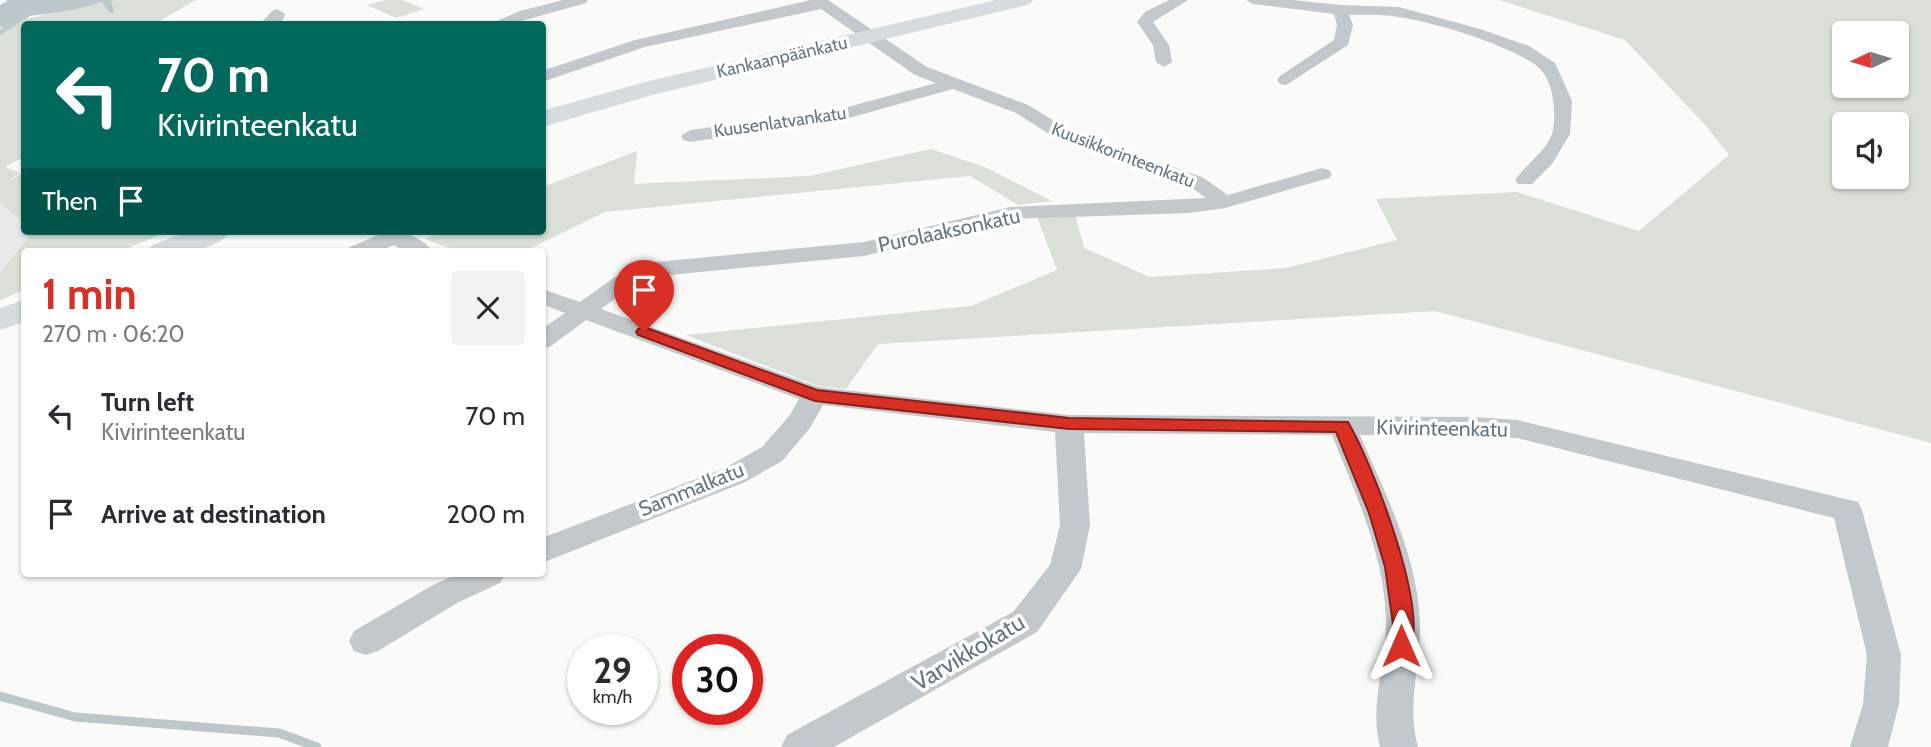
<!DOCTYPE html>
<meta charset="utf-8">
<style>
:root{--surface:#fff;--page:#f2f2f3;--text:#2b2b33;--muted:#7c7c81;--accent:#d93025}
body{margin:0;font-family:Cabin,sans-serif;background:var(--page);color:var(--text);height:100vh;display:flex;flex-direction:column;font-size:26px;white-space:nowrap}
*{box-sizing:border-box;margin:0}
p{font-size:23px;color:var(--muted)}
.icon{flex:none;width:38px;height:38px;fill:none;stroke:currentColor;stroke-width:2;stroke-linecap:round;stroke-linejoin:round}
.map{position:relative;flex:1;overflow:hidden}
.details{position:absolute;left:21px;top:248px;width:525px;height:329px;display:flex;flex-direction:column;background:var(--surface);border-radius:7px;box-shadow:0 2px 5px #0004}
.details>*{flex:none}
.guide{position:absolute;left:21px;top:21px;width:525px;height:214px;border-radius:7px;box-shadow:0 2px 5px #0004;background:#00695c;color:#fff;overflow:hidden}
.needle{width:46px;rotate:266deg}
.fabs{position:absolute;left:1832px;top:21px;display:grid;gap:14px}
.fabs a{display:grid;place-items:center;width:77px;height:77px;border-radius:7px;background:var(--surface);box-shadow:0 2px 5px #0004;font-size:35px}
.speed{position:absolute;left:567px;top:634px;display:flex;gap:14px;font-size:35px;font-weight:700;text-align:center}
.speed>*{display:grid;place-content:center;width:91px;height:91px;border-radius:50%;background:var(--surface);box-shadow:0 2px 5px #0004;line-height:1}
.speed small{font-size:18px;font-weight:400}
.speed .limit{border:10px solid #d22;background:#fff;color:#111}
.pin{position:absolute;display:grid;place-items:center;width:60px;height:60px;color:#fff;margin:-72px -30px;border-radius:50% 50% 50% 0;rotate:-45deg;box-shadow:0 0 7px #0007}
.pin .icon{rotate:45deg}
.me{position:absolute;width:77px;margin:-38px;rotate:0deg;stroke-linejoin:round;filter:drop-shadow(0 0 5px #0008)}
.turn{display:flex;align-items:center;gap:24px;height:147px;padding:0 21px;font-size:32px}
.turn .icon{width:91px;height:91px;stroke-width:2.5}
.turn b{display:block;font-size:49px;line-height:60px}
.then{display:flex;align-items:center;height:66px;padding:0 21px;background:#0003;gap:14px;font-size:26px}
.round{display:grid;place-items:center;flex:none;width:74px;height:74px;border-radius:7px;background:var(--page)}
.summary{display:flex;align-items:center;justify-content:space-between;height:119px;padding:0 21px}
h1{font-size:42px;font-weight:800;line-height:52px;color:var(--accent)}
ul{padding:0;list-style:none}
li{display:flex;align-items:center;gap:21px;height:98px;padding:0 21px}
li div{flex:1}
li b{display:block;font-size:26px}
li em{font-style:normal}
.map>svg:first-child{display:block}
</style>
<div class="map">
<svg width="1931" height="747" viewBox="0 0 1931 747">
<rect width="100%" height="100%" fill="#fafaf8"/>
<path fill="#e8e9e9" d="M 0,203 L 24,223 L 24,231 L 34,231 L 0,272 Z"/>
<path fill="#dadfd7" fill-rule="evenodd" d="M 108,0 L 196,0 L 154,24 L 24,24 L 24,157 L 5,167 L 20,173 L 6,183 L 24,172 L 24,223 L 0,203 L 0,25 Z
M 386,0 L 402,0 L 424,9 L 396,18 L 367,5 Z
M 1499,0 L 1931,0 L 1931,443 L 1435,311 L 878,344 L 846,389 L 818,386 L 686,335 L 971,306 L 1057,270 L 1037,217 L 1075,214 L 1084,248 L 1150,277 L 1286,268 L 1397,240 L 1376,199 L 1517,192 L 1639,231 L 1729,155 L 1707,127 L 1625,40 ZM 1844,33 L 1897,33 L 1897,86 L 1844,86 ZM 1844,124 L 1897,124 L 1897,177 L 1844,177 Z
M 931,149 L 987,168 L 1052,201 L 1018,205 L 970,176 L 605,212 L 523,252 L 459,252 L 425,239 L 442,231 L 542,231 L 543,187 L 637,151 L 634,184 L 809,176 Z
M 34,231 L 170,231 L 118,252 L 24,252 L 24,290 L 0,300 L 0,272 Z"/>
<path fill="#bbc7cb" d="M 4,0 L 111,0 L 114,12 L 110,13 L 102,2 L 73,10 L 30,16 L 0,35 L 0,30 L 4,28 L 0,26 L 0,5 L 8,1 Z"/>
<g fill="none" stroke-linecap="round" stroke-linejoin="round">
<path stroke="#bbc7cb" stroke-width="9" d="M 0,696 L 75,717 L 279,733 L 317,747"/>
<path fill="#c3c8cc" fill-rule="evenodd" d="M 563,0 L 588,0 L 586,3 L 511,24 L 490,24 L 520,11 Z
M 811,0 L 828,0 L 927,67 L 1028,105 L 1074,133 L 1202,177 L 1228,195 L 1322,168 L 1329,170 L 1332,174 L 1329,178 L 1225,208 L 1189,213 L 1010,219 L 864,256 L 660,276 L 631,287 L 601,309 L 818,387 L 1069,415 L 1475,417 L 1517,420 L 1858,502 L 1862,510 L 1901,655 L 1899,704 L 1888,747 L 1850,747 L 1863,704 L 1867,655 L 1834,518 L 1517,438 L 1360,435 C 1386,495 1418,557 1420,624 C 1421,666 1406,705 1418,747 L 1380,747 C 1369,705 1386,666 1386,625 C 1386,558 1356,495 1332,435 L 1084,433 L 1090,525 L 1081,569 L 1037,632 L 834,747 L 781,747 L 787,735 L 1013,612 L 1050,565 L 1060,525 L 1055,432 L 823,405 L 810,428 L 782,461 L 745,482 L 542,563 L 542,538 L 725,468 L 762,447 L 790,415 L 799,399 L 586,320 L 551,346 L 542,349 L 542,329 L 565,313 L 542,304 L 542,289 L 580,302 L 615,277 L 656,262 L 864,242 L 1010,207 L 1206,198 L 1188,185 L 1060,141 L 1016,113 L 953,89 L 838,121 L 690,142 L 683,140 L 681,136 L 690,130 L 837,110 L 936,83 L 915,75 L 821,9 L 645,47 L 542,82 L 542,71 L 635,40 Z
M 1169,0 L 1188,0 L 1153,22 L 1169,45 L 1172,62 L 1164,67 L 1156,62 L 1153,45 L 1137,22 L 1145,12 Z
M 1246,0 L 1292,0 L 1340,5 L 1399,7 L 1480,29 L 1529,46 L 1555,63 L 1572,101 L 1570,134 L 1552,164 L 1532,184 L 1518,184 L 1515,180 C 1526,164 1545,153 1552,134 C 1557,116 1554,81 1539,68 C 1514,46 1431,21 1398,17 C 1382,14 1365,15 1349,15 L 1353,25 L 1348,45 L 1286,85 L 1280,84 L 1277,80 L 1280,76 L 1334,40 L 1337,25 L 1334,14 L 1253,4 Z
M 277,9 L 285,14 L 283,20 L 277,24 L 260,24 L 272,11 Z
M 375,231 C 396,231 420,233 433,252 L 406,252 L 394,245 L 377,252 L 347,252 L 350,247 L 378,235 Z
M 458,574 L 505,574 L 500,583 L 457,603 L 378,651 L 366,655 L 354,651 L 349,641 L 354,631 L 433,585 Z"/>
<path fill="#d6dbdf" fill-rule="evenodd" d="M 996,0 L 1033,0 L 1030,4 L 1023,6 L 652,95 L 542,127 L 542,111 L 645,82 Z
M 189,231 L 231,231 C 215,254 172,252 147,252 L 152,245 Z
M 24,300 L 24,322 L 0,330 L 0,308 Z"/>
</g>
<path fill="#d93025" stroke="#8d1f18" stroke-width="2" d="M 644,327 L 817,390 L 1069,418 L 1348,422 C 1372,463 1430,610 1409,652 L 1401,655 L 1394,652 L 1391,646 L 1393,624 L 1385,567 L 1369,513 L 1336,432 L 1069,429 L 815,401 L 638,335 L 636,332 L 638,329 Z"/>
<g text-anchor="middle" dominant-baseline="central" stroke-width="7" stroke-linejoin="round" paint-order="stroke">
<g font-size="18" fill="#657683" stroke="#fff">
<text transform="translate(782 57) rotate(-13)">Kankaanpäänkatu</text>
<text transform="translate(780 122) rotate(-8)">Kuusenlatvankatu</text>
<text transform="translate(1123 155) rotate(21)">Kuusikkorinteenkatu</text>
</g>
<g font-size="21" fill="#657683" stroke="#fff">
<text transform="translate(949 230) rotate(-12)">Purolaaksonkatu</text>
<text transform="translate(1442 428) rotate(1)">Kivirinteenkatu</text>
<text transform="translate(691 489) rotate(-22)">Sammalkatu</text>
</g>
<g font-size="24" fill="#657683" stroke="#fff">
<text transform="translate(968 652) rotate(-31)">Varvikkokatu</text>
</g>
</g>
</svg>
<div class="fabs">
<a><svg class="needle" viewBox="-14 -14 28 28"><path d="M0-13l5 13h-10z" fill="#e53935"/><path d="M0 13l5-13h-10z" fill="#7c7c81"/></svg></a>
<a><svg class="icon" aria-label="sound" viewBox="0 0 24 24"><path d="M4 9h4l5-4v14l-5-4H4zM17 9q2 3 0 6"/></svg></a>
</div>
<div class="speed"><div>29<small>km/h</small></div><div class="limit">30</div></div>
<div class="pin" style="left:644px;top:332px;background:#d93025"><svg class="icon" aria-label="arrive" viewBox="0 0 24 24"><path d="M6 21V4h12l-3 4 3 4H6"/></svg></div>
<svg class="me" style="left:1401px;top:646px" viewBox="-20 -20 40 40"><path d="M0-17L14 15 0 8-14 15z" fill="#d93025" stroke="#fff" stroke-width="4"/></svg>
<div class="guide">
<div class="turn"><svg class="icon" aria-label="left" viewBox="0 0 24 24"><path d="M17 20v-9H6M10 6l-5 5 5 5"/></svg><div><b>70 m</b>Kivirinteenkatu</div></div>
<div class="then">Then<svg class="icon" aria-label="arrive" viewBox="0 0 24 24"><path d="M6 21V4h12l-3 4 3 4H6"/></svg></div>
</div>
<section class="details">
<div class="summary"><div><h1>1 min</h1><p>270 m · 06:20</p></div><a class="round"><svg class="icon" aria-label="close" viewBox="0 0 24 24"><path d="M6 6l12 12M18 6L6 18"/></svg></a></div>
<ul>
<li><svg class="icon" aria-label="left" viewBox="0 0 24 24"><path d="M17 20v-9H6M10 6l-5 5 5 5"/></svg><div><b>Turn left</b><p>Kivirinteenkatu</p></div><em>70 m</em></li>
<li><svg class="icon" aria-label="arrive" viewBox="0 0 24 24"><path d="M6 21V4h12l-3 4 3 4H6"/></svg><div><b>Arrive at destination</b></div><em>200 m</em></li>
</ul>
</section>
</div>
